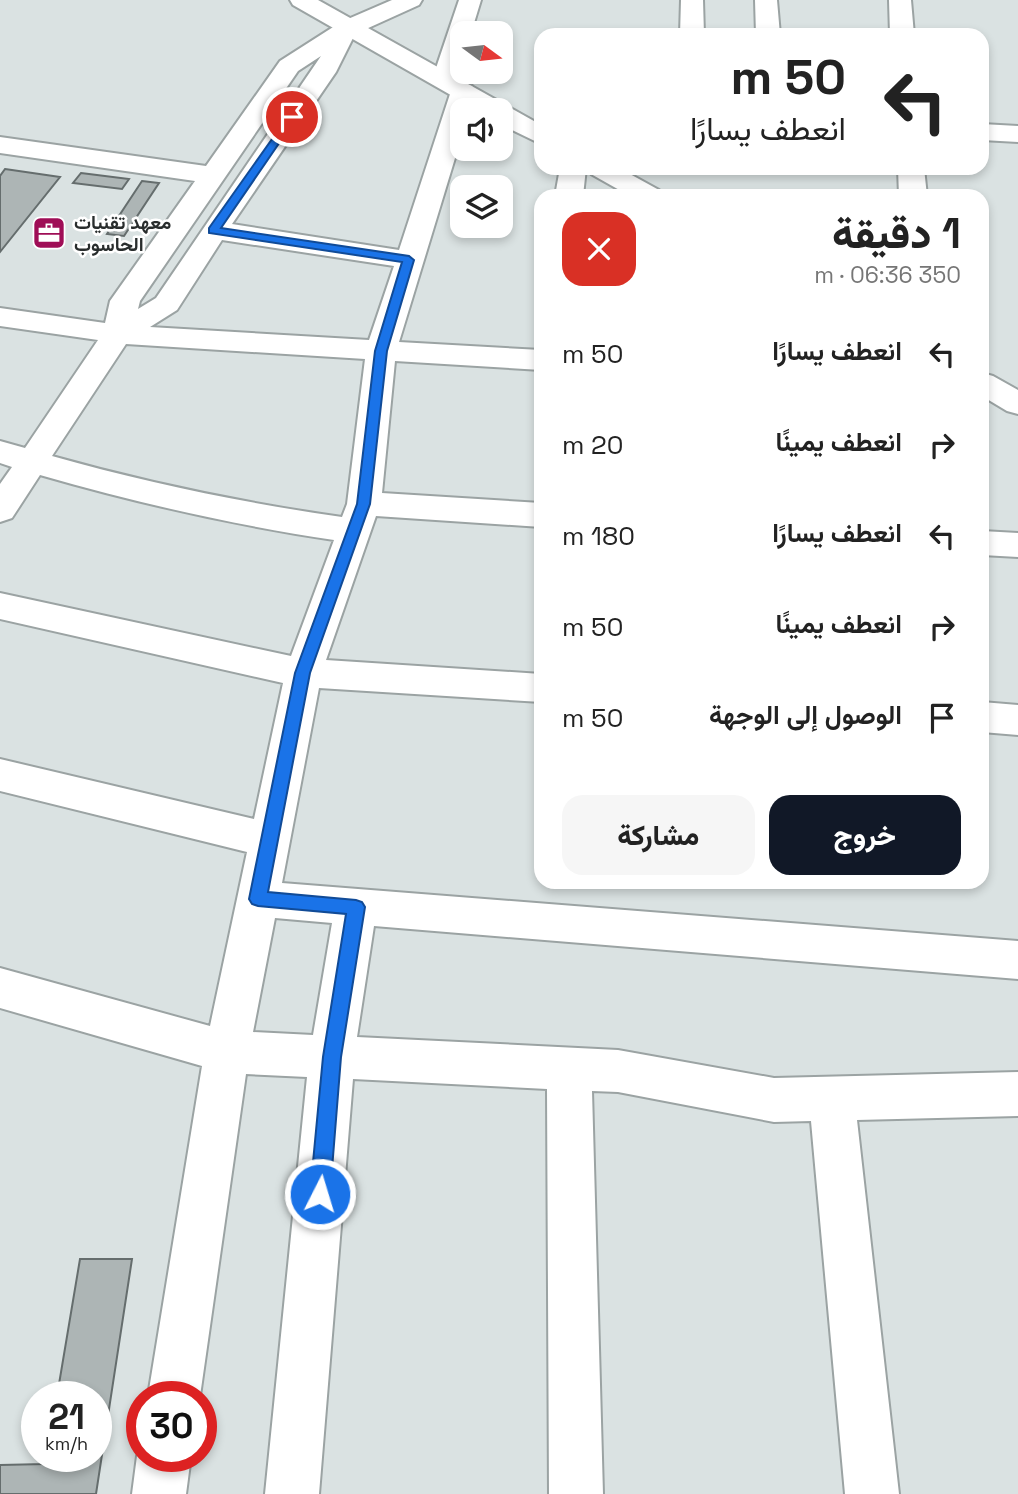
<!DOCTYPE html>
<html lang="ar">
<meta charset="utf-8">
<style>
:root{--surface:#fff;--page:#f6f6f6;--text:#222;--muted:#767676;--accent:#111827}
body{margin:0;font-family:"Space Grotesk",Vazirmatn,sans-serif;background:var(--page);color:var(--text);direction:rtl;height:100vh;display:flex;flex-direction:column;font-size:26px;white-space:nowrap}
*{box-sizing:border-box;margin:0}
p{font-size:23px;color:var(--muted)}
.icon{flex:none;width:38px;height:38px;fill:none;stroke:currentColor;stroke-width:2;stroke-linecap:round;stroke-linejoin:round}
.map{position:relative;flex:1;overflow:hidden;direction:ltr}
.details{position:absolute;left:534px;top:189px;width:455px;height:700px;display:flex;flex-direction:column;background:var(--surface);border-radius:21px;box-shadow:0 4px 10px #0003;direction:rtl}
.details>*{flex:none}
.hud{position:absolute;left:534px;top:28px;width:455px;height:147px;border-radius:21px;box-shadow:0 4px 10px #0003;direction:rtl;background:#fff;color:var(--text);overflow:hidden}
.needle{width:46px;rotate:105deg}
.tools{position:absolute;left:450px;top:21px;display:grid;gap:14px}
.tools a{display:grid;place-items:center;width:63px;height:63px;border-radius:14px;background:var(--surface);box-shadow:0 4px 10px #0003;font-size:35px}
.speed{position:absolute;left:21px;top:1381px;display:flex;gap:14px;font-size:35px;font-weight:700;text-align:center}
.speed>*{display:grid;place-content:center;width:91px;height:91px;border-radius:50%;background:var(--surface);box-shadow:0 4px 10px #0003;line-height:1}
.speed small{font-size:18px;font-weight:400}
.speed .limit{border:10px solid #d22;background:#fff;color:#111}
.pin{position:absolute;display:grid;place-items:center;width:60px;height:60px;color:#fff;margin:-30px;border:4px solid #fff;border-radius:50%;box-shadow:0 2px 7px #0007}
.me{position:absolute;width:77px;margin:-38px;rotate:5deg;stroke-linejoin:round;filter:drop-shadow(0 0 5px #0008)}
.turn{display:flex;align-items:center;gap:24px;height:147px;padding:0 28px;font-size:32px}
.turn .icon{width:91px;height:91px;stroke-width:2.5}
.turn b{display:block;font-size:49px;line-height:60px}
.round{display:grid;place-items:center;flex:none;width:74px;height:74px;border-radius:21px;background:var(--page)}
.overview{display:flex;align-items:center;justify-content:space-between;height:119px;padding:0 28px}
h1{font-size:42px;font-weight:800;line-height:52px}
.primary-button{display:flex;gap:14px;margin-top:auto;padding:14px 28px}
.primary-button a{flex:1;height:80px;border-radius:21px;background:var(--accent);color:#fff;font-size:28px;font-weight:800;line-height:80px;text-align:center}
.primary-button a+a{background:var(--page);color:var(--text)}
ul{padding:0;list-style:none}
li{display:flex;align-items:center;gap:21px;height:91px;padding:0 28px}
li div{flex:1}
li b{display:block;font-size:26px}
li em{font-style:normal}
.map>svg:first-child{display:block}
</style>
<div class="map">
<svg width="1018" height="1494" viewBox="0 0 1018 1494">
<rect width="100%" height="100%" fill="#dae2e2"/>
<path fill="#adb5b5" stroke="#656d6d" stroke-width="2" d="M 5,169 L 60,177 L 0,252 L 0,176 Z
M 81,173 L 129,179 L 122,189 L 73,183 Z
M 142,181 L 159,183 L 124,236 L 107,234 Z
M 80,1259 L 132,1259 L 96,1494 L 0,1494 L 0,1465 L 45,1464 L 46,1456 L 96,1456 L 96,1396 L 57,1396 Z"/>
<g fill="none" stroke-linecap="round" stroke-linejoin="round">
<defs>
<path id="minor" d="M 392,0 L 422,0 L 419,5 L 355,34 L 336,72 L 232,224 L 399,250 L 451,91 L 454,86 L 463,84 L 472,86 L 475,91 L 470,110 L 462,110 L 462,135 L 399,342 L 541,350 L 541,370 L 395,361 L 382,493 L 541,503 L 541,527 L 376,516 L 326,660 L 541,674 L 541,702 L 319,688 L 282,883 L 1018,941 L 1018,979 L 374,926 L 357,1037 L 618,1050 L 774,1078 L 1018,1072 L 1018,1116 L 857,1120 L 899,1494 L 845,1494 L 811,1121 L 774,1122 L 618,1092 L 592,1091 L 603,1494 L 549,1494 L 547,1089 L 353,1079 L 319,1494 L 265,1494 L 307,1077 L 246,1074 L 200,1396 L 148,1396 L 202,1066 L 0,1008 L 0,968 L 210,1026 L 247,852 L 0,791 L 0,759 L 254,819 L 283,683 L 0,619 L 0,593 L 291,656 L 334,540 C 234,525 137,503 40,475 L 12,518 L 0,522 L 0,484 L 12,467 L 0,463 L 0,441 L 25,448 L 98,340 L 0,326 L 0,308 L 105,323 L 110,301 L 195,181 L 0,153 L 0,137 L 206,166 L 280,61 L 341,22 ZM 321,56 L 156,298 L 138,309 L 140,301 L 298,71 ZM 222,240 L 394,266 L 369,340 L 150,327 L 177,310 ZM 126,344 L 365,359 L 347,504 L 342,517 C 244,503 148,483 52,456 ZM 275,918 L 332,923 L 313,1035 L 253,1032 Z
M 459,0 L 481,0 L 471,33 L 462,33 C 462,51 463,70 453,85 L 444,87 L 435,85 L 432,80 Z
M 681,0 L 703,0 L 704,35 L 680,35 Z
M 755,0 L 777,0 L 780,35 L 756,35 Z
M 889,0 L 911,0 L 914,35 L 890,35 Z
M 982,124 L 1018,126 L 1018,142 L 982,140 Z
M 560,168 L 586,168 L 583,196 L 555,196 Z
M 898,168 L 924,168 L 927,196 L 899,196 Z
M 982,531 L 1018,533 L 1018,557 L 982,555 Z
M 982,702 L 1018,705 L 1018,735 L 982,732 Z
M 142,1445 L 142,1456 L 191,1456 L 186,1494 L 132,1494 L 137,1456 Z"/>
<path id="major" d="M 290,0 L 318,0 L 541,125 L 541,144 L 500,124 L 500,110 L 477,110 L 293,5 Z
M 587,168 L 619,168 L 659,190 L 663,196 L 630,196 L 591,174 Z
M 982,373 L 993,376 L 1018,390 L 1018,414 L 1007,411 L 982,396 Z"/>
</defs>
<use href="#minor" stroke="#9ba3a3" stroke-width="4"/>
<use href="#major" stroke="#9ba3a3" stroke-width="4"/>
<use href="#minor" fill="#fff" fill-rule="evenodd"/>
<use href="#major" fill="#fff" fill-rule="evenodd"/>
</g>
<path fill="#1a73e8" stroke="#114b97" stroke-width="2" d="M 292,114 L 297,117 L 221,228 L 409,256 L 414,260 L 387,351 L 370,504 L 310,673 L 268,892 L 356,900 L 362,902 L 365,907 L 341,1057 L 330,1194 L 327,1201 L 320,1203 L 313,1201 L 310,1194 L 323,1057 L 346,914 L 258,906 L 252,904 L 249,899 L 295,673 L 357,504 L 375,351 L 402,262 L 209,233 L 209,228 L 289,115 Z"/>
<defs>
<symbol id="office-square" viewBox="-11 -11 22 22"><rect x="-9" y="-9" width="18" height="18" rx="4" fill="#9f0d56" stroke="#fff"/><path d="M-6-3h4V-5.5h4V-3h4V5H-6ZM-1-4.5V-3h2v-1.5ZM-6 0V1H6V0Z" fill="#fff"/></symbol>
</defs>
<g fill-rule="evenodd">
<use href="#office-square" x="30" y="214" width="38" height="38"/>
</g>
<g text-anchor="middle" dominant-baseline="central" stroke-width="5" stroke-linejoin="round" paint-order="stroke">
<g font-size="19" font-weight="bold" fill="#292d2d" stroke="#fff" text-anchor="start">
<text x="74" y="222">معهد تقنيات<tspan x="74" dy="22">الحاسوب</tspan></text>
</g>
</g>
</svg>
<div class="tools">
<a><svg class="needle" viewBox="-14 -14 28 28"><path d="M0-13l5 13h-10z" fill="#e53935"/><path d="M0 13l5-13h-10z" fill="#767676"/></svg></a>
<a><svg class="icon" aria-label="sound" viewBox="0 0 24 24"><path d="M4 9h4l5-4v14l-5-4H4zM17 9q2 3 0 6"/></svg></a>
<a><svg class="icon" aria-label="layers" viewBox="0 0 24 24"><path d="M12 4l9 5-9 5-9-5zM3 14l9 5 9-5"/></svg></a>
</div>
<div class="speed"><div>21<small>km/h</small></div><div class="limit">30</div></div>
<div class="pin" style="left:292px;top:117px;background:#d93025"><svg class="icon" aria-label="arrive" viewBox="0 0 24 24"><path d="M6 21V4h12l-3 4 3 4H6"/></svg></div>
<svg class="me" style="left:320px;top:1194px" viewBox="-20 -20 40 40"><circle r="17" fill="#1a73e8" stroke="#fff" stroke-width="3"/><path d="M0-11L8 9 0 5-8 9z" fill="#fff"/></svg>
<div class="hud">
<div class="turn"><svg class="icon" aria-label="left" viewBox="0 0 24 24"><path d="M17 20v-9H6M10 6l-5 5 5 5"/></svg><div><b>50 m</b>انعطف يسارًا</div></div>
</div>
<section class="details">
<div class="overview"><div><h1>1 دقيقة</h1><p>350 m · 06:36</p></div><a class="round" style="background:#d93025;color:#fff"><svg class="icon" aria-label="close" viewBox="0 0 24 24"><path d="M6 6l12 12M18 6L6 18"/></svg></a></div>
<ul>
<li><svg class="icon" aria-label="left" viewBox="0 0 24 24"><path d="M17 20v-9H6M10 6l-5 5 5 5"/></svg><div><b>انعطف يسارًا</b></div><em>50 m</em></li>
<li><svg class="icon" aria-label="right" viewBox="0 0 24 24"><path d="M7 20v-9h11M14 6l5 5-5 5"/></svg><div><b>انعطف يمينًا</b></div><em>20 m</em></li>
<li><svg class="icon" aria-label="left" viewBox="0 0 24 24"><path d="M17 20v-9H6M10 6l-5 5 5 5"/></svg><div><b>انعطف يسارًا</b></div><em>180 m</em></li>
<li><svg class="icon" aria-label="right" viewBox="0 0 24 24"><path d="M7 20v-9h11M14 6l5 5-5 5"/></svg><div><b>انعطف يمينًا</b></div><em>50 m</em></li>
<li><svg class="icon" aria-label="arrive" viewBox="0 0 24 24"><path d="M6 21V4h12l-3 4 3 4H6"/></svg><div><b>الوصول إلى الوجهة</b></div><em>50 m</em></li>
</ul>
<div class="primary-button"><a>خروج</a><a>مشاركة</a></div>
</section>
</div>
